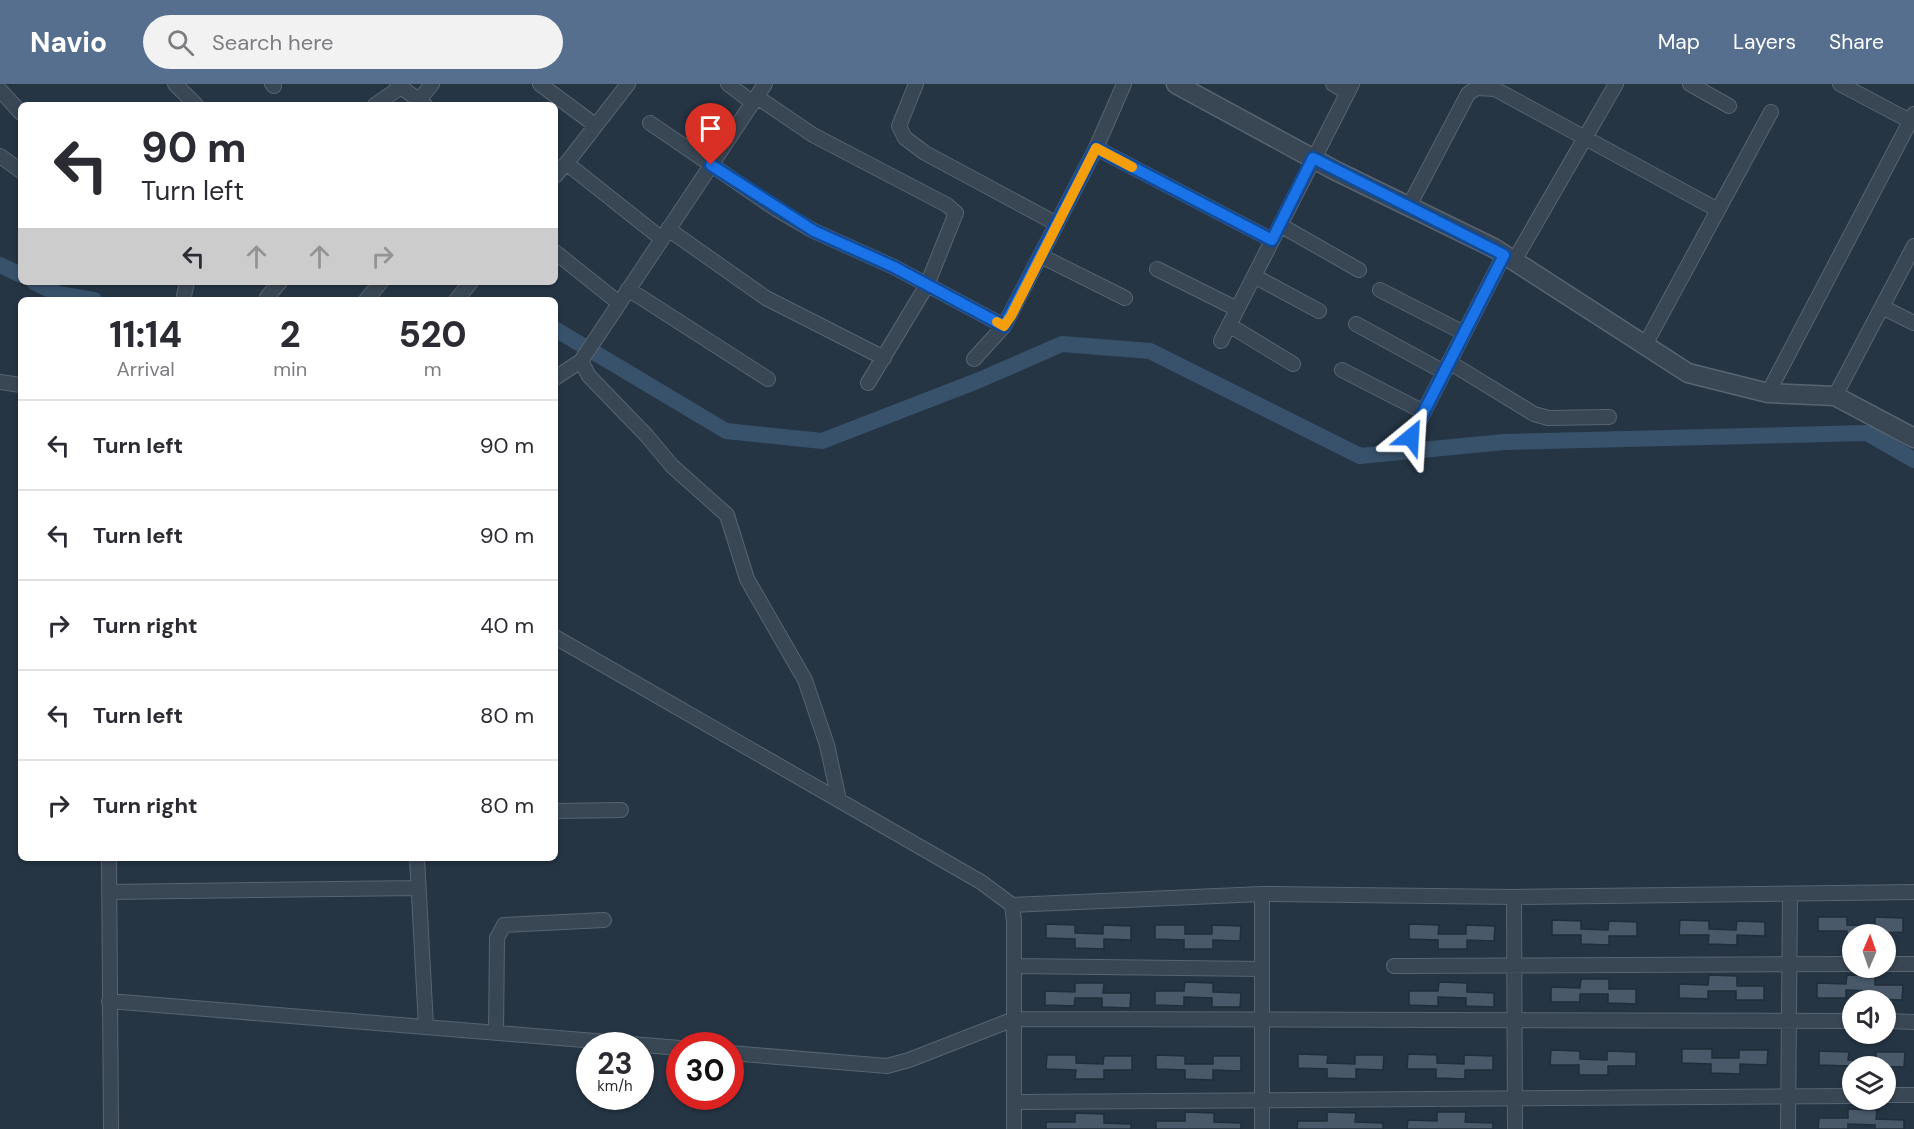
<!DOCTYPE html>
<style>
:root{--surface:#fff;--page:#f2f2f3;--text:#2b2b33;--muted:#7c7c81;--line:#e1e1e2;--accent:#566f8e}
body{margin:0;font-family:"DM Sans",sans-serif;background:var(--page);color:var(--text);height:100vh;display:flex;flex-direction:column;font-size:22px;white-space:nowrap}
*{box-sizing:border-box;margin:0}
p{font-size:20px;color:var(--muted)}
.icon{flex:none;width:33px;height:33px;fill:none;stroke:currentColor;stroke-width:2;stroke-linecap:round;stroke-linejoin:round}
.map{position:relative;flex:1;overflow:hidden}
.side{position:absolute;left:18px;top:213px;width:540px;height:564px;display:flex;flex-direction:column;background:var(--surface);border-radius:9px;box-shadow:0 2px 4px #0004}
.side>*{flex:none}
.banner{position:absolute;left:18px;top:18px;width:540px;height:183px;border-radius:9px;box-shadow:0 2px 4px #0004;background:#fff;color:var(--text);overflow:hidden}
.needle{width:39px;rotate:2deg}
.fabs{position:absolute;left:1842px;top:840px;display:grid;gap:12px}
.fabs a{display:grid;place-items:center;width:54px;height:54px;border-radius:50%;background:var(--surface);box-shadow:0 2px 4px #0004;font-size:30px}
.speed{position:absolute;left:576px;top:948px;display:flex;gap:12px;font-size:30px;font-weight:700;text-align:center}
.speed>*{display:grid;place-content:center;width:78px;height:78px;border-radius:50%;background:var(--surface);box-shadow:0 2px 4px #0004;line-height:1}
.speed small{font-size:15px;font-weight:400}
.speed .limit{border:9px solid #d22;background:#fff;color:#111}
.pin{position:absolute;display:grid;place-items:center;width:51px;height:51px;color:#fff;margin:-62px -26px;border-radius:50% 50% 50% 0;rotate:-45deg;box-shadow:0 0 6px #0007}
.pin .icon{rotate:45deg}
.me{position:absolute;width:66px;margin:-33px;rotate:27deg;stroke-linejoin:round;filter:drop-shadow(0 0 4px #0008)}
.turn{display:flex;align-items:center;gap:21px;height:126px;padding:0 24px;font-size:27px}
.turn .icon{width:78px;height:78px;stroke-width:2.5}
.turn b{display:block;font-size:42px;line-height:51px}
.lanes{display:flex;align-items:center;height:57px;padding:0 24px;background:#0003;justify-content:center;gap:30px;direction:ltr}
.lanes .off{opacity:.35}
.eta{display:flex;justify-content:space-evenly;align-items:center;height:102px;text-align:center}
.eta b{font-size:36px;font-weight:800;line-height:42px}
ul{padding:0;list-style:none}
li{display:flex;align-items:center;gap:18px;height:90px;padding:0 24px;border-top:2px solid var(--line)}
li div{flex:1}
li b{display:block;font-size:22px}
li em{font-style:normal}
header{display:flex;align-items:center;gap:36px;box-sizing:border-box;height:84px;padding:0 30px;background:var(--accent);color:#fff}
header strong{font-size:28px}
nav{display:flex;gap:33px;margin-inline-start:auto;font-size:21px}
.search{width:420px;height:54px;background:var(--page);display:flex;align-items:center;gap:15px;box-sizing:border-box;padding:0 21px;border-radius:33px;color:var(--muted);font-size:22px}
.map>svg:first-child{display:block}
</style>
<header>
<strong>Navio</strong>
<div class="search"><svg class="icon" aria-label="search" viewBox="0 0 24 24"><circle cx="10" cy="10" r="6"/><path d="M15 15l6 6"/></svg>Search here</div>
<nav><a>Map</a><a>Layers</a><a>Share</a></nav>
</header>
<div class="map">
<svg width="1914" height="1045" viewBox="0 0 1914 1045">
<rect width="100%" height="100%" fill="#253544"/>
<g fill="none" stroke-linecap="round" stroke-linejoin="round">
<path stroke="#38526c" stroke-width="16" d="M 0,181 L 21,191
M 34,198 L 58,210 L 94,216
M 555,245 L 726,347 L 822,357 L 977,297 L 1062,260 L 1150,267 L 1360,372 L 1504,358 L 1867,349 L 1914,376"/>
</g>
<path fill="#49596a" stroke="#202e3b" stroke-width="1.5" d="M 1818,833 L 1847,833 L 1847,841 L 1875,842 L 1875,833 L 1903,834 L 1903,848 L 1852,850 L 1852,857 L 1847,857 L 1847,847 L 1818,847 Z
M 1552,836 L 1581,837 L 1581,845 L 1608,846 L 1609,837 L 1637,838 L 1637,852 L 1609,852 L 1609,861 L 1581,860 L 1581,851 L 1552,851 Z
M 1680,836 L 1709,837 L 1709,845 L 1736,846 L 1737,837 L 1765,838 L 1765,852 L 1737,851 L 1737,861 L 1708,860 L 1709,851 L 1679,851 Z
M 1046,840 L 1075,841 L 1075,849 L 1103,850 L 1103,841 L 1131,842 L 1131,856 L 1104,855 L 1104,865 L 1075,864 L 1075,855 L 1046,854 Z
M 1409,840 L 1439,841 L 1438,850 L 1466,850 L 1466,841 L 1495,842 L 1494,857 L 1467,856 L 1467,865 L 1438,865 L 1438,856 L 1409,855 Z
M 1155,841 L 1185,841 L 1185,850 L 1212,850 L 1212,841 L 1241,842 L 1240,857 L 1213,856 L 1213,865 L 1184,865 L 1184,856 L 1155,855 Z
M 1709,891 L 1737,892 L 1737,902 L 1764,902 L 1764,916 L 1736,916 L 1736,907 L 1708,907 L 1708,915 L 1679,914 L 1679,900 L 1708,901 Z
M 1847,891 L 1875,892 L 1875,901 L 1903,901 L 1902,916 L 1874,915 L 1874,907 L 1846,906 L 1846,914 L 1817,914 L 1817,899 L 1846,900 Z
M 1581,895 L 1609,895 L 1609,905 L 1636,905 L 1636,920 L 1608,919 L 1608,910 L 1580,910 L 1580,918 L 1551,918 L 1551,903 L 1580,904 Z
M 1185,898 L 1213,899 L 1213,908 L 1241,909 L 1240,923 L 1212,923 L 1212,914 L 1184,913 L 1184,922 L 1155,921 L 1155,907 L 1184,907 Z
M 1439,898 L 1467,899 L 1467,908 L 1494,909 L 1494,923 L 1466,922 L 1466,914 L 1438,913 L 1438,922 L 1409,921 L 1409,907 L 1438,907 Z
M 1075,899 L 1104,899 L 1103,909 L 1131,909 L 1130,924 L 1102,923 L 1102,914 L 1075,914 L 1074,922 L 1045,921 L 1045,907 L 1075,908 Z
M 1682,965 L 1712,965 L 1712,974 L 1739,974 L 1739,966 L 1768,966 L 1767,981 L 1740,980 L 1740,990 L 1711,989 L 1711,980 L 1682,979 Z
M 1551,966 L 1580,967 L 1580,975 L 1607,976 L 1607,967 L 1636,968 L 1636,982 L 1608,982 L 1608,991 L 1579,991 L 1579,981 L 1550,981 Z
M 1819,967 L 1849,968 L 1848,976 L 1876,977 L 1876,968 L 1905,968 L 1904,983 L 1852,982 L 1852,991 L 1848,991 L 1848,982 L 1819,981 Z
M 1298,970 L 1328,971 L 1327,979 L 1355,980 L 1355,971 L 1384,971 L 1383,986 L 1356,985 L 1356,995 L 1327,994 L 1327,985 L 1298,984 Z
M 1408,970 L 1437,971 L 1437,979 L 1464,980 L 1464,971 L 1493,972 L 1493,986 L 1465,986 L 1465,995 L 1436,994 L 1436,985 L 1407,985 Z
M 1047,971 L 1076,971 L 1076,979 L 1103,980 L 1104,972 L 1132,972 L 1132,986 L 1104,986 L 1104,995 L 1075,995 L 1076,986 L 1046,985 Z
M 1156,971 L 1185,972 L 1185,980 L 1213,980 L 1213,972 L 1241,972 L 1241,987 L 1213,986 L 1213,996 L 1185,995 L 1185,986 L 1156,985 Z
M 1848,1025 L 1877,1026 L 1876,1035 L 1904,1036 L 1904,1045 L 1875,1045 L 1875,1041 L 1848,1040 L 1848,1045 L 1818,1045 L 1819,1034 L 1848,1034 Z
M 1185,1028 L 1214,1029 L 1214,1038 L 1241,1039 L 1241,1045 L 1156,1045 L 1156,1037 L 1185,1037 Z
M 1327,1028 L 1356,1029 L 1355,1038 L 1383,1039 L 1383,1045 L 1297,1045 L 1298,1037 L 1327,1037 Z
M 1437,1028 L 1466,1028 L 1465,1038 L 1493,1039 L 1493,1045 L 1407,1045 L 1408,1036 L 1437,1037 Z
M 1075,1029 L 1104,1030 L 1104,1039 L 1131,1040 L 1131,1045 L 1046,1045 L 1046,1038 L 1075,1038 Z"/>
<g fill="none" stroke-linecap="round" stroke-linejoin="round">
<defs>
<path id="minor" d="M 175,0 L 196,21
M 272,0 L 274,2
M 397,0 L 425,21
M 540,0 L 595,41
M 628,0 L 569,76 L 570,82 L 662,155
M 728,0 L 753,19
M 765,0 L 581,277 L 589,292 L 647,352 L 672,382 L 727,431 L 747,495 L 805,596 L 827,661 L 839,716
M 916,0 L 899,42 L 905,54 L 925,69 L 1057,140
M 1333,0 L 1347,8
M 1690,0 L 1729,22
M 1840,0 L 1910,37
M 0,6 L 21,29
M 757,13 L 813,51 L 947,121 L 956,129 L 927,201 L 868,299
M 419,16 L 432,0
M 375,21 L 401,3
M 650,39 L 776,125 L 814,147 L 894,183 L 1004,242 L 1096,64 L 1124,0
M 1096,64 L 1272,156
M 0,72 L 21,87
M 555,92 L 569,76
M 1409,122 L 1468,10 L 1476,4 L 1495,5 L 1718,126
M 1280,141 L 1359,186
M 668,145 L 766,214 L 884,274
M 555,168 L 619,219
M 1041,172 L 1125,214
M 1514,177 L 1616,0
M 1157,185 L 1237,225
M 1254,192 L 1319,227
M 628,205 L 768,295
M 1380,206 L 1464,249
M 184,212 L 187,198
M 267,213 L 280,198
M 457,215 L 471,198
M 366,216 L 381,198
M 1882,223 L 1914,239
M 1356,240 L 1444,288
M 1229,241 L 1293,280
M 1221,257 L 1352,0
M 1645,261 L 1771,28
M 974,275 L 1004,242
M 1449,278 L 1534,330 L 1548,334 L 1609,333
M 1342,286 L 1424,328
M 555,294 L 581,277
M 0,298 L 21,301
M 1768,309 L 1914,30
M 1835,312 L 1914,162
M 1411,353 L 1504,171
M 555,553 L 981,798 L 1012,821 L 1014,837 L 1014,1045
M 555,727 L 621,726
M 109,774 L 111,1045
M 417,774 L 426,942
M 109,808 L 418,804
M 1514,813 L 1515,1045
M 1012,821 L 1262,810 L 1514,813 L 1914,808
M 1886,880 L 1914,880
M 1014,882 L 1262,885
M 1394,882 L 1852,880
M 109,917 L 680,964
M 1886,937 L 1914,938
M 496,949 L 497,854 L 504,841 L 604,836
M 730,969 L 887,982 L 909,976 L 1014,935 L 1852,937
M 1886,1011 L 1914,1011
M 1014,1018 L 1852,1012
M 1262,1045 L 1262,810
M 1788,1045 L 1790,810"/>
<path id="tertiary" d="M 1176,0 L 1334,86 L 1494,164 L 1688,289 L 1768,309 L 1835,312 L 1914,354"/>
</defs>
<use href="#minor" stroke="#586471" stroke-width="16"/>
<use href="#tertiary" stroke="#586471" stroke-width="21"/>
<use href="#minor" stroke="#394653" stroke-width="14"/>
<use href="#tertiary" stroke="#394653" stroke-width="18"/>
</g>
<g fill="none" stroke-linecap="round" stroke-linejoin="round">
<defs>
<path id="route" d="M 711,81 L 814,147 L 894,183 L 1004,242 L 1096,64 L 1272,156 L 1313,74 L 1504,171 L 1411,353"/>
</defs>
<use href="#route" stroke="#114b97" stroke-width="15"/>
<use href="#route" stroke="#1a73e8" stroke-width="10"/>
<path stroke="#f59e0b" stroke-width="10" d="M 997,238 L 1004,242 L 1011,232 L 1096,64 L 1132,83"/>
</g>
</svg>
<div class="fabs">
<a><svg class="needle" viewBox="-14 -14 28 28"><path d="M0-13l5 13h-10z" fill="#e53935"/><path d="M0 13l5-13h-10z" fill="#7c7c81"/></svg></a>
<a><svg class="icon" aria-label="sound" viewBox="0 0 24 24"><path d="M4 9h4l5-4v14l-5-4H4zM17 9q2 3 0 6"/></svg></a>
<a><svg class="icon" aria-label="layers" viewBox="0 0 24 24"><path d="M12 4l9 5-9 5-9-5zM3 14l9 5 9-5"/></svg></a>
</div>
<div class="speed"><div>23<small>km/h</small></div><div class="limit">30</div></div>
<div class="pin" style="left:711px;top:81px;background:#d93025"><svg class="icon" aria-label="arrive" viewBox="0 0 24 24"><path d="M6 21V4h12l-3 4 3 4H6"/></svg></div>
<svg class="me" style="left:1411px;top:353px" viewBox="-20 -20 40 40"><path d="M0-17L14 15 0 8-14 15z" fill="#1a73e8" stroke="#fff" stroke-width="4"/></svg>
<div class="banner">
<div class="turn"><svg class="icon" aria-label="left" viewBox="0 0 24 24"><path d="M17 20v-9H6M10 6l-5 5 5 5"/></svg><div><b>90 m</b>Turn left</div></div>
<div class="lanes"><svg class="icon" aria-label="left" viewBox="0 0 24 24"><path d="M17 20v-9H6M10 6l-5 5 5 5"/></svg><svg class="icon off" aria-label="ahead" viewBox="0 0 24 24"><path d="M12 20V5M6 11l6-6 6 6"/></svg><svg class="icon off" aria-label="ahead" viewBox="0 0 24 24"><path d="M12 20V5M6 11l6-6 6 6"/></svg><svg class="icon off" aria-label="right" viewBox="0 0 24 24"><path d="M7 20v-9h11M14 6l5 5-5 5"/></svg></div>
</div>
<section class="side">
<div class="eta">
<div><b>11:14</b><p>Arrival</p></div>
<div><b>2</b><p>min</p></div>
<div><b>520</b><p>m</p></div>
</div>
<ul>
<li><svg class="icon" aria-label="left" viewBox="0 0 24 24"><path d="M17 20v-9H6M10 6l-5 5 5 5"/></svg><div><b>Turn left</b></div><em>90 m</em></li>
<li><svg class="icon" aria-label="left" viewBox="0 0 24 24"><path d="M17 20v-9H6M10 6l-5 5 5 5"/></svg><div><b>Turn left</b></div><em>90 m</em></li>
<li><svg class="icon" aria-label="right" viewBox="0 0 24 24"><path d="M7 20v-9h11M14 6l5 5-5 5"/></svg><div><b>Turn right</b></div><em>40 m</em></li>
<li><svg class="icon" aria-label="left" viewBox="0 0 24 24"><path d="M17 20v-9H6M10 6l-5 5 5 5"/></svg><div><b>Turn left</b></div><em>80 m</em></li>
<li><svg class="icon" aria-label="right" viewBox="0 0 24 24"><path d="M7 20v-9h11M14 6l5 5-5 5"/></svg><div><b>Turn right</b></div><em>80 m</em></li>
</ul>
</section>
</div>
